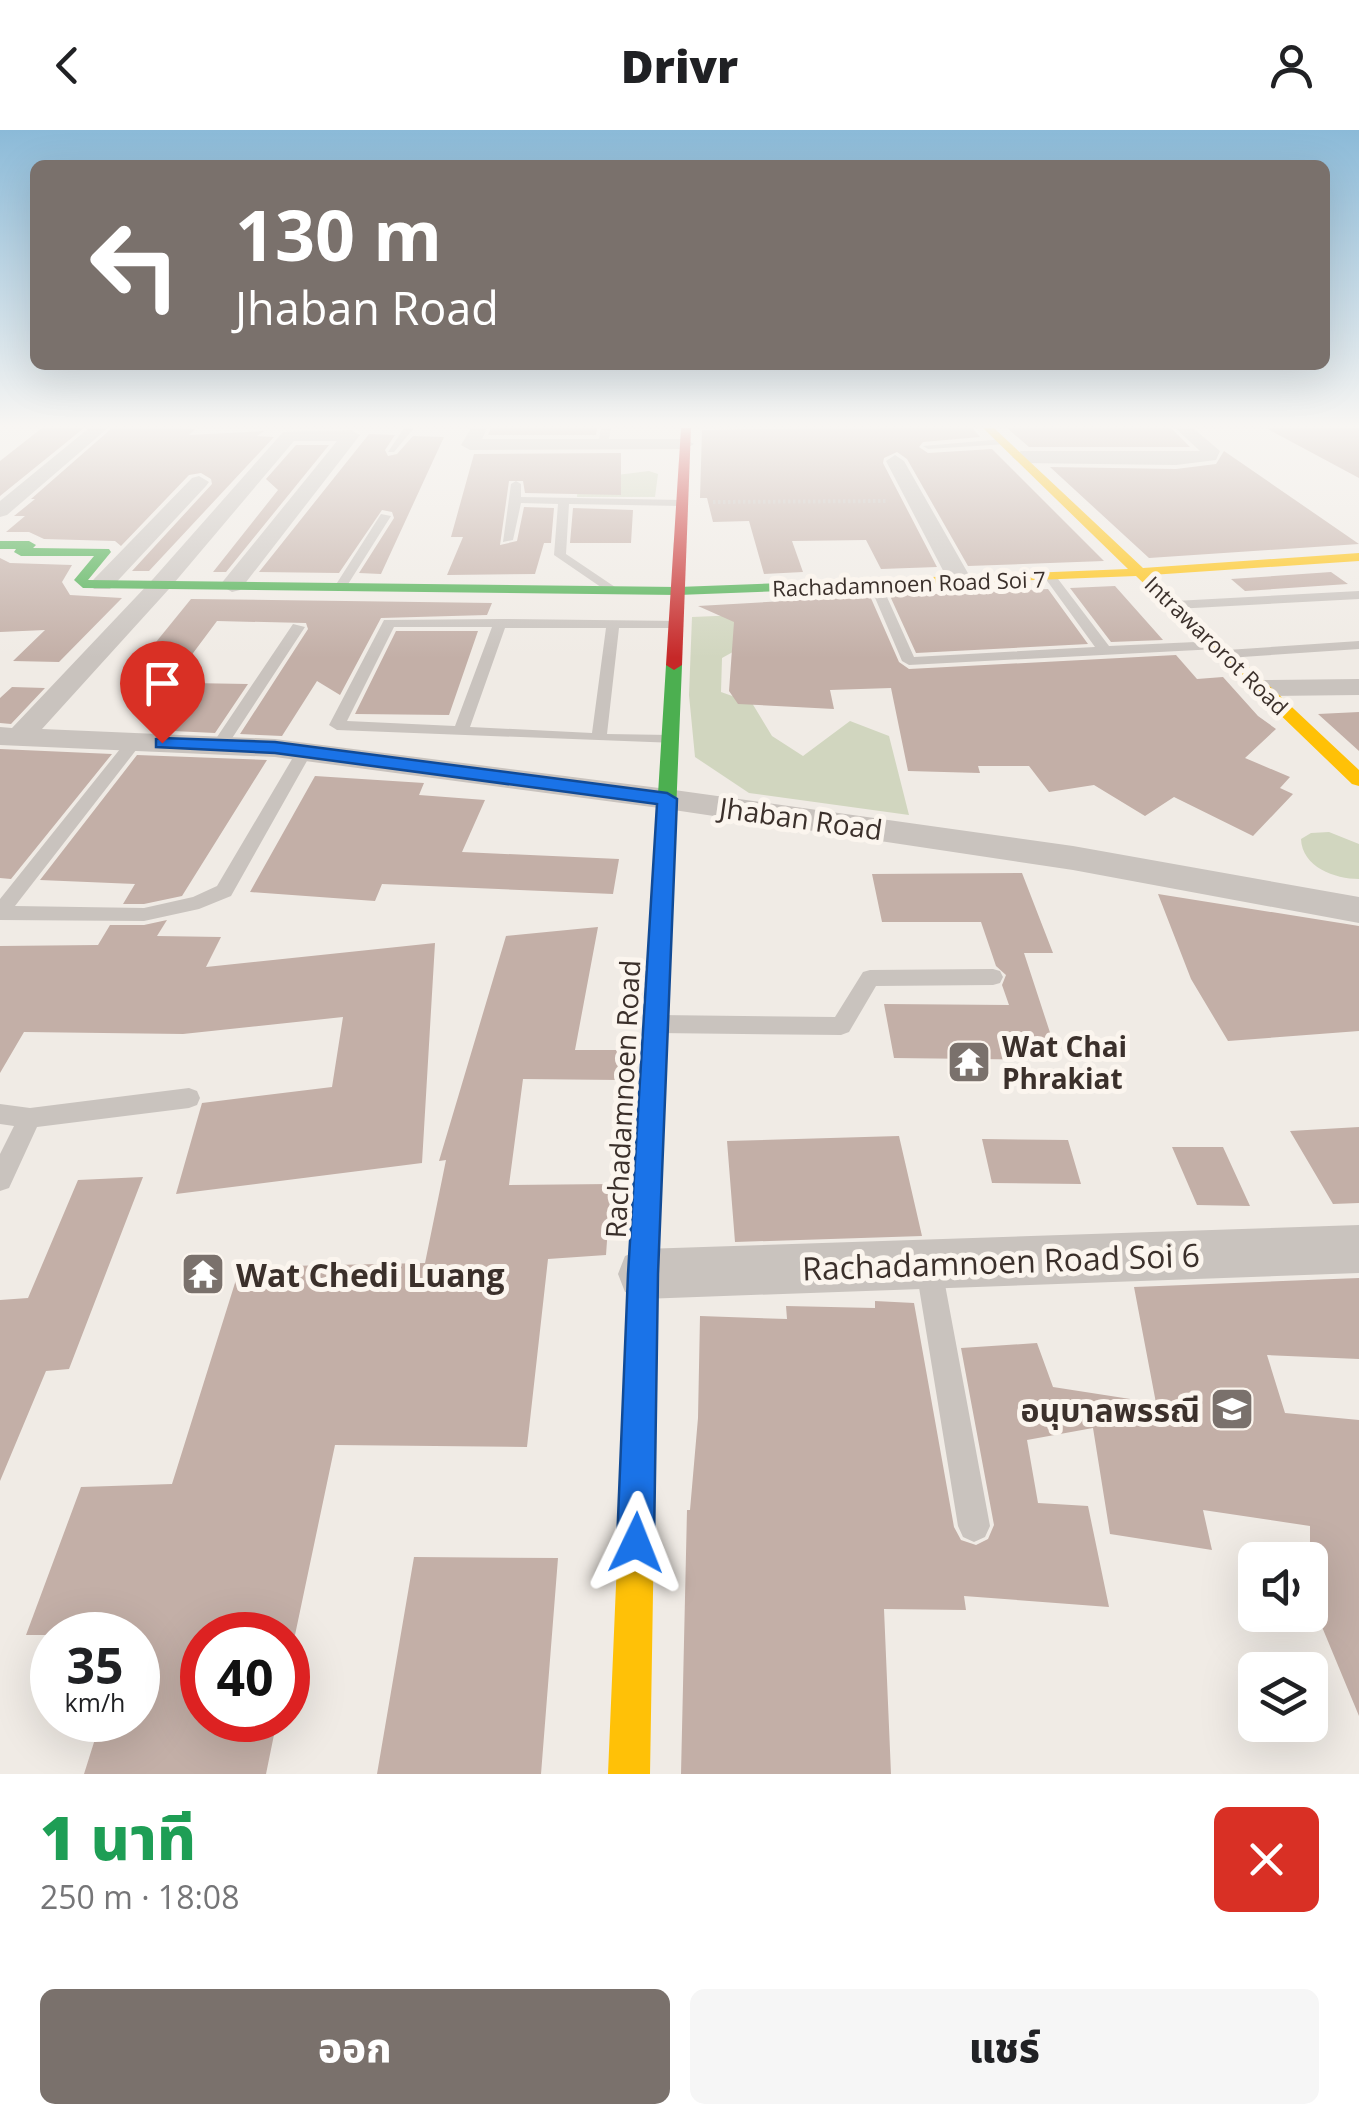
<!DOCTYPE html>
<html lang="th">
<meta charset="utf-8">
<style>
:root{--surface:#fff;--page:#f6f6f6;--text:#202124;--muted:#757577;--accent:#7a716c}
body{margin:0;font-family:"Open Sans","Noto Sans Thai",sans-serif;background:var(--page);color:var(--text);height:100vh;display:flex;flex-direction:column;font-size:38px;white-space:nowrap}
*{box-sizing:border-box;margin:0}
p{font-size:32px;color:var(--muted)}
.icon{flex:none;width:55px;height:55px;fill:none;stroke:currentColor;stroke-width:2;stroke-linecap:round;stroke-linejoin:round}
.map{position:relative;height:1644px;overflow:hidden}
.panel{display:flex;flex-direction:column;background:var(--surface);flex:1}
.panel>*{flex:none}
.banner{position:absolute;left:30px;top:30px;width:1300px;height:210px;border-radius:15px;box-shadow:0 10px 40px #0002;background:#7a716c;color:#fff;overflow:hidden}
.buttons{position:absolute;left:1238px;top:1412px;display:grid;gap:20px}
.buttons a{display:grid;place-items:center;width:90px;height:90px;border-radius:15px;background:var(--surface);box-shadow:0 10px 40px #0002;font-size:50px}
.speed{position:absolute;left:30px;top:1482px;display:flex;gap:20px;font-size:50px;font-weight:700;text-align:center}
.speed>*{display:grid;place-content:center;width:130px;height:130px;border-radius:50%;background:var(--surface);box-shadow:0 10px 40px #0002;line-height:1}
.speed small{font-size:25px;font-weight:400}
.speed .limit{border:15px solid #d22;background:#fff;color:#111}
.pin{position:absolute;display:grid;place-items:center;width:85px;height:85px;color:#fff;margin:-102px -42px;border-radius:50% 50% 50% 0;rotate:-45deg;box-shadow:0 0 10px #0007}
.pin .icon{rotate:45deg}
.me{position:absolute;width:110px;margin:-55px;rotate:2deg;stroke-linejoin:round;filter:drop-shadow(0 0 8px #0008)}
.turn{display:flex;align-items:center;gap:35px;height:210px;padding:0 40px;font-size:45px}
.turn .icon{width:130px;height:130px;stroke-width:2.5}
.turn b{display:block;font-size:70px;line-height:85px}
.round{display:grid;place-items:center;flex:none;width:105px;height:105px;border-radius:15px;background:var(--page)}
.overview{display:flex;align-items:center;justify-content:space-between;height:170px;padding:0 40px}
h1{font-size:60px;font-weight:800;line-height:75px;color:#1e9e55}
.action{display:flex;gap:20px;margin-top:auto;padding:20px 40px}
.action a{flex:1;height:115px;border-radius:15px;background:var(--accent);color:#fff;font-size:40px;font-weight:800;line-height:115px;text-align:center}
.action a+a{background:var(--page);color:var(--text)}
header{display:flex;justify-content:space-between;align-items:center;height:130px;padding:0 40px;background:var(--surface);font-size:45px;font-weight:800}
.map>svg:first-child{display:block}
</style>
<header><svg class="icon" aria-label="back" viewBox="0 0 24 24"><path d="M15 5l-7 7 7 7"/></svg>Drivr<svg class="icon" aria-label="person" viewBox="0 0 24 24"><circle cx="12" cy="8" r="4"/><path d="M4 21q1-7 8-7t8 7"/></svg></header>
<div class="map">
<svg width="1359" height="1644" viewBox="0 0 1359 1644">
<rect width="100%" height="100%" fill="#f0ebe5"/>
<path fill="#d1d6bf" d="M 649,341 L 658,344 L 655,367 L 577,367 L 578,352 L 585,349 Z
M 740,485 L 749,513 L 722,528 L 721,562 L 752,573 L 772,606 L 803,626 L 850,591 L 889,606 L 909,685 L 749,663 L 695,627 L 689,565 L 692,487 Z
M 1329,702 L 1359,714 L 1359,749 C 1335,749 1302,737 1301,709 L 1311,703 Z"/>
<path fill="#c3afa7" d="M 42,298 L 84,298 L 0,366 L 0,331 Z
M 112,298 L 195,299 L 189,305 L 264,301 L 257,306 L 274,307 L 149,441 L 132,441 L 212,354 L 211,349 L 201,343 L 189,345 L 121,416 L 115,411 L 44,409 L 29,402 L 6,402 L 25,386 L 14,386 L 35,369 L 31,369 Z
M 491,298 L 597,298 L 596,305 L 488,305 Z
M 883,298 L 972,298 L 980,307 L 923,312 L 919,317 L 928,323 L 992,319 L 1104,431 L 968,436 L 907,329 L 897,322 L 884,328 L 883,333 L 937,437 L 881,439 L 866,410 L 792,411 L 803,442 L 764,444 L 749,391 L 713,392 L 707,368 L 700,368 L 702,300 Z
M 1007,298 L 1171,298 L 1190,317 L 1029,317 Z
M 1266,298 L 1359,298 L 1359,348 Z
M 369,304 L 395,305 L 385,320 L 388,326 L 397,324 L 413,306 L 444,307 L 381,444 L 359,443 L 394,388 L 392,382 L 382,380 L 339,443 L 259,442 Z
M 296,315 L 329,315 L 226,442 L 213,442 L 278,360 L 266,349 Z
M 1224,321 L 1359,414 L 1149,428 L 1050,337 L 1176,339 L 1216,334 Z
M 621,323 L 621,365 L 525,363 L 523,351 L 509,351 L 500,415 L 517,411 L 524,377 L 554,378 L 551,413 L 544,413 L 535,444 L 447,445 L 463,407 L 451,407 L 474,324 Z
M 573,378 L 633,380 L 631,413 L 570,413 Z
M 0,428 L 10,433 L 72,435 L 62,452 L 70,465 L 122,468 L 59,532 L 13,531 L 45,500 L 0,502 Z
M 1331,442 L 1348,454 L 1245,461 L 1231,449 Z
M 1115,456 L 1163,510 L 1111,512 L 1070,458 Z
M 1048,459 L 1088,514 L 916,523 L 890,466 Z
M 870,466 L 899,532 L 909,539 L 1176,525 L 1197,549 L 1223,547 L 1258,586 L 1276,599 L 1245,628 L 1290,647 L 1280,658 L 1293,664 L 1253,706 L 1174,667 L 1145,686 L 1094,655 L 1049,662 L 1029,636 L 978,636 L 980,643 L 908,641 L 891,558 L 830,560 L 834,579 L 738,574 L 729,561 L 734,492 L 698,476 Z
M 191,469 L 492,473 L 487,485 L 381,488 L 340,565 L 317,551 L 282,606 L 240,604 L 308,499 L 306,493 L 217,491 L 173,550 L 126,549 Z
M 396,501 L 478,501 L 449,585 L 355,584 Z
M 189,553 L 248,554 L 215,603 L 152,600 Z
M 12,557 L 45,558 L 11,594 L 0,593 L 0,568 Z
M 1359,582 L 1359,621 L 1318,584 Z
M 0,619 L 112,624 L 11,749 L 0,748 Z
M 137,625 L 267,630 L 182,766 L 144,774 L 123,774 L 135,754 L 40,750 Z
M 315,646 L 424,653 L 419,665 L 485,670 L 462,722 L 619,729 L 613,764 L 382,754 L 375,771 L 250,762 Z
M 1022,743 L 1053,823 L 1024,823 L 1059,930 L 894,928 L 884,874 L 1009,875 L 1002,855 L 1006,845 L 996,836 L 981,792 L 882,792 L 872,744 Z
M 1158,764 L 1359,796 L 1359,901 L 1228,911 L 1191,849 Z
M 167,790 L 157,806 L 221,807 L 206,837 L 435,813 L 422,1033 L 176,1064 L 202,973 L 332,957 L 343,887 L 183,904 L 24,902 L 0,943 L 0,816 L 98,815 L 110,795 L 144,795 Z
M 598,797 L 575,920 L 622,920 L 619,950 L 523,949 L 509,1055 L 611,1054 L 606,1125 L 548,1129 L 527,1317 L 335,1315 L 295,1505 L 202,1505 L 202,1590 L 277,1590 L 266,1644 L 84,1644 L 101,1590 L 138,1590 L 138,1505 L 26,1505 L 81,1357 L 172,1354 L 240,1137 L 425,1133 L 446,1030 L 439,1031 L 506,806 Z
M 1359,997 L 1359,1073 L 1333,1074 L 1290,1001 Z
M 899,1006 L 922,1106 L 735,1112 L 727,1011 Z
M 982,1009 L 1068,1010 L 1081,1054 L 992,1053 Z
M 1172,1017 L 1223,1017 L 1250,1076 L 1197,1075 Z
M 143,1047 L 69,1239 L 46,1241 L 0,1351 L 0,1170 L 28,1168 L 78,1050 Z
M 1359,1148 L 1359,1229 L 1267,1225 L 1285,1283 L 1359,1290 L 1359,1586 L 1310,1468 L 1310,1396 L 1203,1380 L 1212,1420 L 1110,1404 L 1093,1298 L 1027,1310 L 1038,1373 L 1088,1376 L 1109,1477 L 964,1466 L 966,1480 L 884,1479 L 891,1644 L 681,1644 L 687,1380 L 690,1380 L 698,1288 L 700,1186 L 787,1189 L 786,1176 L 875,1178 L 875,1171 L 914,1173 L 954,1397 L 961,1410 L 976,1415 L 988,1409 L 994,1395 L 961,1218 L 1037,1213 L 1053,1257 L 1156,1273 L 1134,1157 Z
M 414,1427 L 558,1428 L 541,1644 L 377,1644 Z"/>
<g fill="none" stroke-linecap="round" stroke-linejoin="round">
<path stroke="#c2bbb6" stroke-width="4" stroke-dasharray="2.5 2.5" stroke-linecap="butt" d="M 713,372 L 886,371"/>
<path fill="#c9c3be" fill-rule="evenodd" d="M 404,298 L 414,298 L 394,322 L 388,322 Z
M 601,298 L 611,298 L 608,314 L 603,317 L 598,314 Z
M 1004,309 L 1007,314 L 928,319 L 923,316 Z
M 516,351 L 521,354 L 521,367 L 682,370 L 687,373 L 682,376 L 569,374 L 566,424 L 615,457 L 615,463 L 611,464 L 554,425 L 558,374 L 521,373 L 513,410 L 503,412 L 511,354 Z
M 381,384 L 391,386 L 345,459 L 337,459 L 335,456 Z
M 1051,444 L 1055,445 L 1109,516 L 1217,511 L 1224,515 L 1217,519 L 909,535 L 902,531 L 870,456 L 876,452 L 882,456 L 914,527 L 1095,517 L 1045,448 Z
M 1359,461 L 1359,469 L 1175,479 L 1169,475 L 1175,471 Z
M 500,489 L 681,491 L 681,497 L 676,498 L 619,498 L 607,604 L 670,605 L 678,610 L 676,613 L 337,600 L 329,595 L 384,490 ZM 394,497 L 492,497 L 455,596 L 347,591 ZM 505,498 L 606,498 L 592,603 L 470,597 Z
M 293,494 L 305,497 L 225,619 L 213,619 L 211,616 Z
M 1359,511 L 1359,519 L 1227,528 L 1220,524 L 1227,520 Z
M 134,607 L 140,609 L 140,615 L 15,776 L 144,778 L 193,767 L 217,756 L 298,619 L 304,617 L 312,622 L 231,766 L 199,779 L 144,791 L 0,790 L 0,769 L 128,609 Z
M 993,839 L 1000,841 L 1003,847 L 1000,853 L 993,855 L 876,856 L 849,902 L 841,905 L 658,903 L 650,900 L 647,894 L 650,888 L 658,885 L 835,887 L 863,842 L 870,840 Z
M 189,958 L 197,961 L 200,968 L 197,975 L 189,978 L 37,997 L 9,1058 L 0,1061 L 0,1024 L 14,996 L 0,994 L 0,974 L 30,978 Z
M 928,1120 L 937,1124 L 941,1133 L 990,1396 L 985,1407 L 974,1412 L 963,1407 L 958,1396 L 915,1133 L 919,1124 Z"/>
<path fill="#c9c3be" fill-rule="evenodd" d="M 89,298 L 108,298 L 7,385 L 0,387 L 0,371 Z
M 471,298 L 487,298 L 482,309 L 685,309 L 694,314 L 685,319 L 470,320 L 461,315 Z
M 1175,298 L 1193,298 L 1220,321 L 1216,330 L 1176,335 L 1021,333 L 1012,327 L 1021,321 L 1200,321 Z
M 351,300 L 360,305 L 240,460 L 232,462 L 220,455 L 337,311 L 294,311 L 169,459 L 42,599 L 275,609 L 667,659 L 1073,716 L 1359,767 L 1359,793 L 1073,740 L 667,679 L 275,627 L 0,615 L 0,597 L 12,598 L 153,449 L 283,302 Z
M 895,325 L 904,331 L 973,452 L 969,457 L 961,459 L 949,452 L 886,331 Z
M 199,346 L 209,352 L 206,356 L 110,459 L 94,459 L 90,454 L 94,449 L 192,348 Z
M 1359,549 L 1359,565 L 1262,566 L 1248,558 L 1262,550 Z
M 1359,1095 L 1359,1143 L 643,1169 L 625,1162 L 618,1144 L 625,1126 L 643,1119 Z"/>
<path fill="#4caf50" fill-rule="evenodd" d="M 0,411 L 29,411 L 36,415 L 33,418 L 109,419 L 111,422 L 88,450 L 678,457 L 810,452 L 817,456 L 810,460 L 678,465 L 83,458 L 74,450 L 94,426 L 21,426 L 14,422 L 16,419 L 0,419 Z
M 674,530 L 682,535 L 659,1101 L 655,1111 L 645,1115 L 635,1111 L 631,1101 L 666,535 Z"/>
<path fill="#ffc107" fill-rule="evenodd" d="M 983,298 L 994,298 L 1143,438 L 1359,423 L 1359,431 L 1151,445 L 1359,640 L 1359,656 L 1352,654 L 1136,446 L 805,459 L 805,453 L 810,452 L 1128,439 Z
M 645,1087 L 655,1091 L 659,1101 L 650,1644 L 608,1644 L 631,1101 L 635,1091 Z"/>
<path fill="#c62828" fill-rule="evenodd" d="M 681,298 L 691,298 L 682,535 L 674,540 L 666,535 Z"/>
</g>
<linearGradient id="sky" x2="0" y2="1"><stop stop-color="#8bbad8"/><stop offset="0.56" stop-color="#f8f6f3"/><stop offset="1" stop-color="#f8f6f3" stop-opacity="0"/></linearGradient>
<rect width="1359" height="528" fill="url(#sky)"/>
<path fill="#1a73e8" stroke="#114b97" stroke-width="2.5" d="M 162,608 L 275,612 L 667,663 L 677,669 L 658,1144 L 654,1413 L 648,1426 L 636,1431 L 623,1426 L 617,1413 L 628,1144 L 657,674 L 275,623 L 156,617 L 156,609 Z"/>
<defs>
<symbol id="temple-square" viewBox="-11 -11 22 22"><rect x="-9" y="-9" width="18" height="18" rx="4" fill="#7a716c" stroke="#fbf5ee"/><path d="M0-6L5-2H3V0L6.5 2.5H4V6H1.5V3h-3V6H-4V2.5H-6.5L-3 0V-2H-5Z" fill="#fff"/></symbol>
<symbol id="school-square" viewBox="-11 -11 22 22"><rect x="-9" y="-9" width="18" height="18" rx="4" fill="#7a716c" stroke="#fbf5ee"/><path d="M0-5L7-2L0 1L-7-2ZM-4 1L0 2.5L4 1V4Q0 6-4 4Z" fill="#fff"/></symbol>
</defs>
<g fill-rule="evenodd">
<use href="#temple-square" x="944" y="907" width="50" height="50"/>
<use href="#temple-square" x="178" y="1119" width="50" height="50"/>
<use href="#school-square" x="1207" y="1254" width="50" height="50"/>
</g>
<g text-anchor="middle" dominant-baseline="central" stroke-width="10" stroke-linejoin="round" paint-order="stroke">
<g font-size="22" fill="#3b302b" stroke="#fbf5ee">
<text transform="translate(909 453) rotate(-2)">Rachadamnoen Road Soi 7</text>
<text transform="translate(1217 515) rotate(44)">Intrawarorot Road</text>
</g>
<g font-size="28" fill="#3b302b" stroke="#fbf5ee">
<text transform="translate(801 688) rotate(8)">Jhaban Road</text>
<text transform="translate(622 969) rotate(-87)">Rachadamnoen Road</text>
</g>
<g font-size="28" font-weight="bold" fill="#3b302b" stroke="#fbf5ee" text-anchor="start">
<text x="1002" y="916">Wat Chai<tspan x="1002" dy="32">Phrakiat</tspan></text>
</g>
<g font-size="32" fill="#3b302b" stroke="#fbf5ee">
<text transform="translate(1001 1131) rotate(-2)">Rachadamnoen Road Soi 6</text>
</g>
<g font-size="32" font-weight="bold" fill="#3b302b" stroke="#fbf5ee" text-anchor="start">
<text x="236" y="1144">Wat Chedi Luang</text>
<text x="1200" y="1279" text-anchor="end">อนุบาลพรรณี</text>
</g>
</g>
</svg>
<div class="buttons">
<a><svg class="icon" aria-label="sound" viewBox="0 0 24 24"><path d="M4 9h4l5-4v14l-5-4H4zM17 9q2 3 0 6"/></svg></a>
<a><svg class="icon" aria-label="layers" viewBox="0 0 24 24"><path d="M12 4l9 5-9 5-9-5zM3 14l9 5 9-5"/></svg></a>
</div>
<div class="speed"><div>35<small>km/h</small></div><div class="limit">40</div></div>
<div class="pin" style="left:162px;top:613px;background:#d93025"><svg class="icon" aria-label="arrive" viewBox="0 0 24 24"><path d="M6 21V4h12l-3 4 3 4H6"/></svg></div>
<svg class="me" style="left:636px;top:1413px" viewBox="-20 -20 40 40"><path d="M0-17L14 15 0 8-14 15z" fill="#1a73e8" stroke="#fff" stroke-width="4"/></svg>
<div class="banner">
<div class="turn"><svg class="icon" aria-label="left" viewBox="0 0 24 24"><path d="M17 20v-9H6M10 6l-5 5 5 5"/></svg><div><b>130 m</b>Jhaban Road</div></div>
</div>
</div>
<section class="panel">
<div class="overview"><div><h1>1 นาที</h1><p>250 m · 18:08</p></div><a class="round" style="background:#d93025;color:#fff"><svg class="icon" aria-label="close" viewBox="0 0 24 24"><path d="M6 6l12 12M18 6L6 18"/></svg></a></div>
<div class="action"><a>ออก</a><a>แชร์</a></div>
</section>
